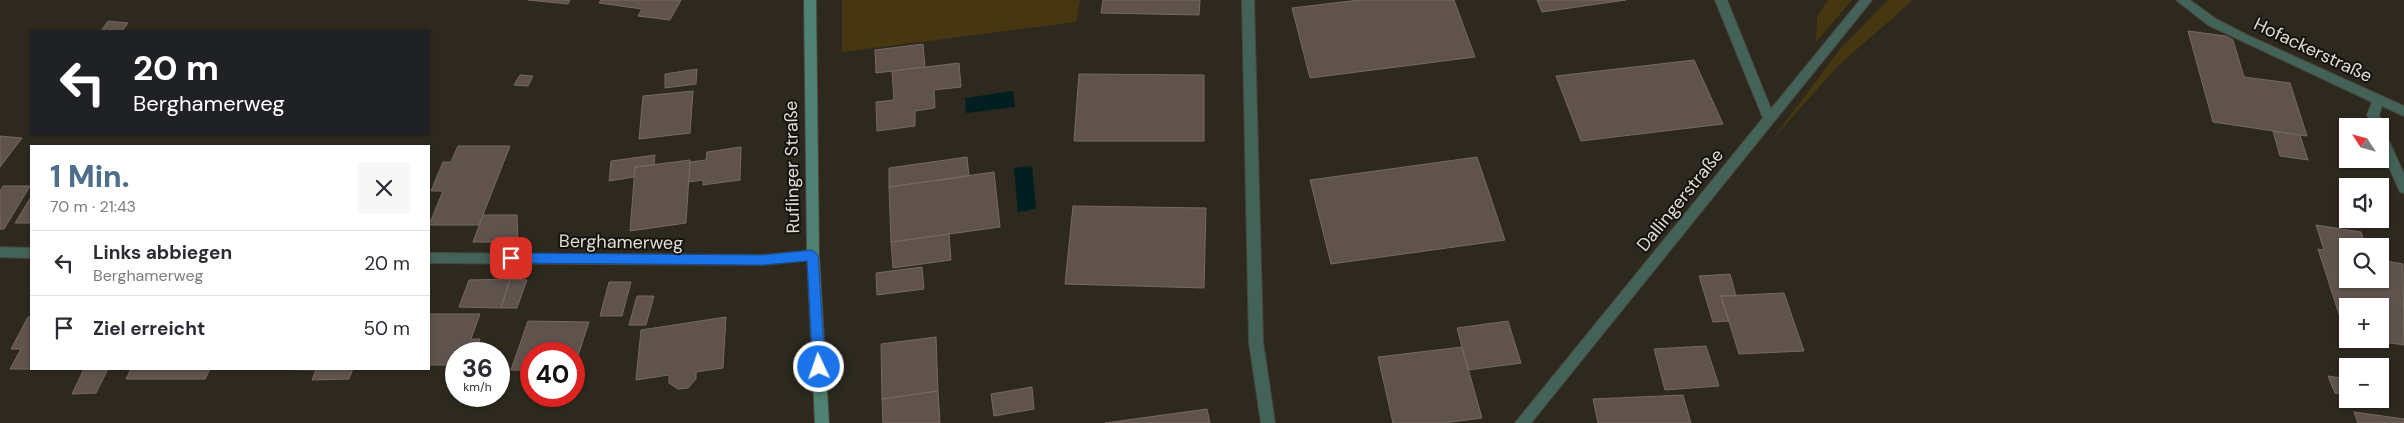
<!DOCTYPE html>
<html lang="de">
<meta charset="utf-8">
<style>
:root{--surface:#fff;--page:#f7f7f7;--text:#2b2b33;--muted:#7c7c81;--line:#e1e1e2;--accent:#4e6e8c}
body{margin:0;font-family:"DM Sans",sans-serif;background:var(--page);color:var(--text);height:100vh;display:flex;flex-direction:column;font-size:19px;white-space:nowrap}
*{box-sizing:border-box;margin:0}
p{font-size:16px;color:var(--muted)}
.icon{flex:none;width:28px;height:28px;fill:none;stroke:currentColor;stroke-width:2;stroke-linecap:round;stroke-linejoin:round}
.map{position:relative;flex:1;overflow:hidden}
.drawer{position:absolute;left:30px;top:145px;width:400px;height:225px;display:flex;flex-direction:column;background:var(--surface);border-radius:0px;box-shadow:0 1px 4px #0004}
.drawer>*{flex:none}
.hud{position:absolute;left:30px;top:30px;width:400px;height:105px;border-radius:0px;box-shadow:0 1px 4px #0004;background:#202124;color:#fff;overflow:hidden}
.needle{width:32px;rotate:306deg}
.controls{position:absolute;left:2339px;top:118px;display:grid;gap:10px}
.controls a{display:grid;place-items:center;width:50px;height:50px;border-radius:0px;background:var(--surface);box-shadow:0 1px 4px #0004;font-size:25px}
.speed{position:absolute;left:445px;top:342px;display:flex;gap:10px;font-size:25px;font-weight:700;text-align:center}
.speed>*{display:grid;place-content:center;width:65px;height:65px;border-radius:50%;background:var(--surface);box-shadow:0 1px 4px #0004;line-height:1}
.speed small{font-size:12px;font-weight:400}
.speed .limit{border:8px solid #d22;background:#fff;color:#111}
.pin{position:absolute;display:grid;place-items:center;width:42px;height:42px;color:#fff;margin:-21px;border-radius:10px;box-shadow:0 2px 8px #0006}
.me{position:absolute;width:55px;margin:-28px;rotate:357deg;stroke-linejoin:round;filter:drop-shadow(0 0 4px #0008)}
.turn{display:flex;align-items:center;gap:18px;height:105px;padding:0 20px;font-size:22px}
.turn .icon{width:65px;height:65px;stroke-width:2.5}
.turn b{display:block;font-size:35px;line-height:42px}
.round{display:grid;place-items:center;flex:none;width:52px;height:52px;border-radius:0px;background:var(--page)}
.head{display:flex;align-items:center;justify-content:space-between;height:85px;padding:0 20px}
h1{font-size:30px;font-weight:800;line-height:38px;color:var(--accent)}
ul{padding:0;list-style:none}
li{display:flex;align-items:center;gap:15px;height:65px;padding:0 20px;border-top:1px solid var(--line)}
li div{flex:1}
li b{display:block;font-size:19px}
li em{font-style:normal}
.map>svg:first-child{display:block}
</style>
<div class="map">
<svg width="2404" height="423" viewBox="0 0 2404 423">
<rect width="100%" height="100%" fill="#2d291e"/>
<path fill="#473711" d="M 842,0 L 1080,0 L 1076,22 L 842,52 Z
M 1828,0 L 1852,0 L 1816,42 L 1817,17 Z
M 1888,0 L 1913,0 L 1839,65 L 1770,142 L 1841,48 Z"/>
<path fill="#011f20" d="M 1013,91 L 1015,107 L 966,113 L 965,98 Z
M 1032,166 L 1036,209 L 1018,212 L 1014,168 Z"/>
<path fill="#60534d" stroke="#766963" d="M 528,0 L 570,0 L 568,4 Z
M 601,0 L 681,0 L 670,20 L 638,16 L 642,9 L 599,3 Z
M 1103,0 L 1200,0 L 1199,15 L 1101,13 Z
M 1359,0 L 1454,0 L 1475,57 L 1310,78 L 1292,8 Z
M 1537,0 L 1626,0 L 1542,12 Z
M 108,21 L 128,23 L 122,31 L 101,31 Z
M 2188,31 L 2226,36 L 2233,40 L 2244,77 L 2290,83 L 2307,136 L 2213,122 Z
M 923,44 L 925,67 L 876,73 L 875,50 Z
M 1694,60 L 1723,124 L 1581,141 L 1556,76 Z
M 959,63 L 961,87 L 934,90 L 935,108 L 915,111 L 915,126 L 877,131 L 876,102 L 894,100 L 892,71 Z
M 697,69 L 696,84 L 665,88 L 665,74 Z
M 1079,74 L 1204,75 L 1204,141 L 1074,141 Z
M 520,75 L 533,76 L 528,86 L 514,85 Z
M 693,91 L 690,133 L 639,139 L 643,96 Z
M 2273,131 L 2300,135 L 2308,160 L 2280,156 Z
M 0,136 L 22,138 L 0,167 Z
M 458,146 L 510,146 L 479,225 L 429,225 L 443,191 L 431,191 L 443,162 L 451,162 Z
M 741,147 L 740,180 L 703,185 L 703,180 L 689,182 L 690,162 L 706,160 L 707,152 Z
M 655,155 L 654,165 L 635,167 L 634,177 L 609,181 L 611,161 Z
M 967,157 L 969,176 L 889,187 L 889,168 Z
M 1477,157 L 1505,240 L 1331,264 L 1310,180 Z
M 690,160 L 686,223 L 630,231 L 635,167 Z
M 994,172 L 1000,227 L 891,242 L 889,187 Z
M 3,186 L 30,186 L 4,229 L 0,229 L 0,191 Z
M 31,197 L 31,223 L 15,223 Z
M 1073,206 L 1206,208 L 1204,288 L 1065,284 Z
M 483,215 L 517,215 L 518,242 L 473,242 Z
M 2316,225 L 2361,232 L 2366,246 L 2348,246 L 2348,279 L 2380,279 L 2380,260 L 2403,264 L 2404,345 L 2364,339 L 2380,339 L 2380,306 L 2348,306 L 2346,336 L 2318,249 L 2324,250 Z
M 949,234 L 951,260 L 893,268 L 891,242 Z
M 922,267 L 924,289 L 877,295 L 876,273 Z
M 1730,274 L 1736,296 L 1721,296 L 1729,321 L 1713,322 L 1699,276 Z
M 510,279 L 501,308 L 459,307 L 469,280 Z
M 510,279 L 527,280 L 517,308 L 501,308 Z
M 609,282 L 631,282 L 622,316 L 600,316 Z
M 1784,293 L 1804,351 L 1739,354 L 1721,296 Z
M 637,296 L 654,296 L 646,325 L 629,325 Z
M 429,314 L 480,314 L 471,339 L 480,339 L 475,354 L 456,354 L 456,365 L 429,365 Z
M 28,317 L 31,317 L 31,369 L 10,369 L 21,349 L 11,349 Z
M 726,317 L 723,368 L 696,372 L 696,379 L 688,388 L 678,389 L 669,383 L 669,375 L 636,380 L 641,330 Z
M 528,321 L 589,322 L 574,368 L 574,354 L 531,354 L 531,370 L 511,370 Z
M 1508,321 L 1521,363 L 1468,370 L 1457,328 Z
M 936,337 L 938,391 L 882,399 L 881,344 Z
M 1706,346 L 1719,386 L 1665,390 L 1654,349 Z
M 1462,347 L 1482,418 L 1444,423 L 1393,423 L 1378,357 Z
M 84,369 L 108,369 L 96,393 L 72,394 Z
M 131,369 L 210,369 L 205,379 L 126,379 Z
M 255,369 L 353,369 L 349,379 L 312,380 L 316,370 Z
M 2328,376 L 2347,379 L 2348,395 L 2335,393 Z
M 1032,387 L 1034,409 L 994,416 L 991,394 Z
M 938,391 L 940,423 L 883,423 L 882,399 Z
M 1683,395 L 1691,423 L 1598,423 L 1593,399 Z
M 1207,409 L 1210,423 L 1105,423 Z
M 2354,412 L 2404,419 L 2404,423 L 2358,423 Z"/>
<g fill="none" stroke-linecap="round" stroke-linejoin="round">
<defs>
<path id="street" d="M 1242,0 L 1254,0 L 1263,342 L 1275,423 L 1261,423 L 1249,342 Z
M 1715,0 L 1727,0 L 1771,109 L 1860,0 L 1872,0 L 1531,423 L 1515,423 L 1763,118 Z
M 2176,0 L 2190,0 L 2216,19 L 2247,35 L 2404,106 L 2404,116 L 2382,106 L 2379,115 L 2384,126 L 2383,128 L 2404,174 L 2404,193 L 2400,192 L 2380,146 L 2380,126 L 2372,126 L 2367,115 L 2372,102 L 2208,25 Z
M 0,247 L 31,248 L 31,258 L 0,257 Z
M 813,250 L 818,251 L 819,255 L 818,259 L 813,260 L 763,265 L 429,263 L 429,253 L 763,255 Z"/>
<path id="secondary" d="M 804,0 L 816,0 L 819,255 L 829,423 L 815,423 L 807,255 Z"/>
</defs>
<use href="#street" stroke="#4a463c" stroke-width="2"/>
<use href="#secondary" stroke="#4a463c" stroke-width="2"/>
<use href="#street" fill="#436258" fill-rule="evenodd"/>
<use href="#secondary" fill="#4f8272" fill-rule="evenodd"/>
</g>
<path fill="#1a73e8" stroke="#114b97" d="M 812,250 L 818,255 L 825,367 L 823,371 L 819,373 L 815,371 L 813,367 L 807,261 L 763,265 L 511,263 L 506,258 L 511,253 L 763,255 Z"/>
<g text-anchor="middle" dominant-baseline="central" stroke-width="4" stroke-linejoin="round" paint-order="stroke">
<g font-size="18" fill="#e0ddd7" stroke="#14120d">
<text transform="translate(2313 50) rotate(25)">Hofackerstraße</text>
<text transform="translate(792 167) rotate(-91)">Ruflinger Straße</text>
<text transform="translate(1680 200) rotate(-51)">Dallingerstraße</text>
<text transform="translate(621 242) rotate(1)">Berghamerweg</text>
</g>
</g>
</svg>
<div class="controls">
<a><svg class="needle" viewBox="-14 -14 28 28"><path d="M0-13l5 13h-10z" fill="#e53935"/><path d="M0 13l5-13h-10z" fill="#7c7c81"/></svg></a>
<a><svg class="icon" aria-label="sound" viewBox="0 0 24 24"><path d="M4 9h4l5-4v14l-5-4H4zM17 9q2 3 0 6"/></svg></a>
<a><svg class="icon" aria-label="search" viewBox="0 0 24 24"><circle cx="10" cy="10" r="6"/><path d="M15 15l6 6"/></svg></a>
<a>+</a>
<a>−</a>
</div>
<div class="speed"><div>36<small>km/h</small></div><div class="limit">40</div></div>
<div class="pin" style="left:511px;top:258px;background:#d93025"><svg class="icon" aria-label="arrive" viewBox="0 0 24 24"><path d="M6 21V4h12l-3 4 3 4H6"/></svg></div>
<svg class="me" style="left:819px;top:367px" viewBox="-20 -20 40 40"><circle r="17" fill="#1a73e8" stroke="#fff" stroke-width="3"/><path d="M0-11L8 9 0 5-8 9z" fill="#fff"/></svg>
<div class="hud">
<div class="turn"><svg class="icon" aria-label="left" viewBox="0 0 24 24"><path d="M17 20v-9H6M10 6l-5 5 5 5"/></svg><div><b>20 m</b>Berghamerweg</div></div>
</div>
<section class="drawer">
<div class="head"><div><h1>1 Min.</h1><p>70 m · 21:43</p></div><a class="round"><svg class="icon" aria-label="close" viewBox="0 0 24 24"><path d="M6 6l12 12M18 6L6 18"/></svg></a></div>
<ul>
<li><svg class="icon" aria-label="left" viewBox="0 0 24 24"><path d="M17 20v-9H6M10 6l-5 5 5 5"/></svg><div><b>Links abbiegen</b><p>Berghamerweg</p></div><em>20 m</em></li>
<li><svg class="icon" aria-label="arrive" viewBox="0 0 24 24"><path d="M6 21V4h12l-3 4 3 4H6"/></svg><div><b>Ziel erreicht</b></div><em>50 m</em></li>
</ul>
</section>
</div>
